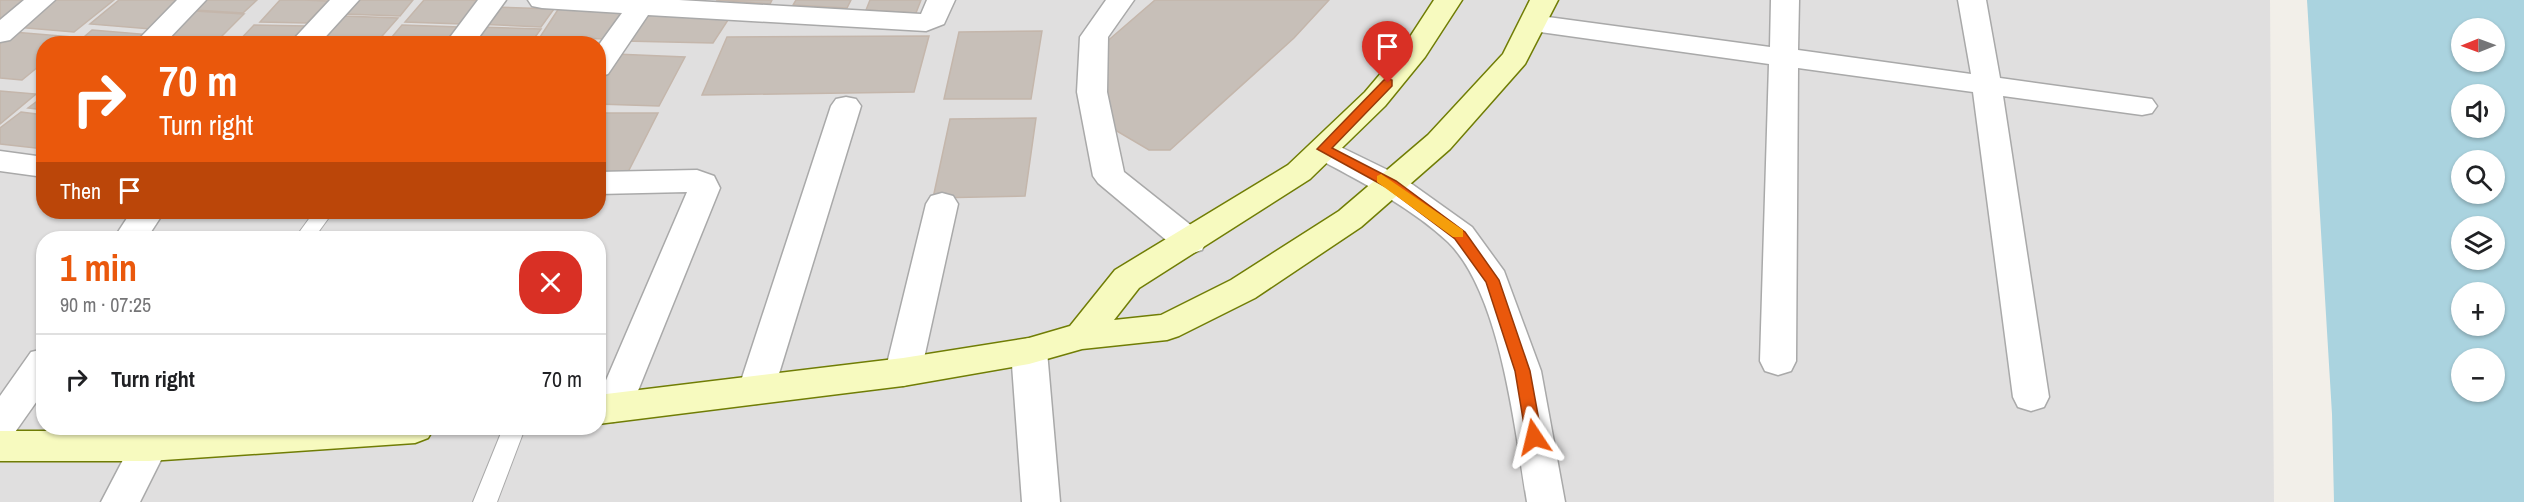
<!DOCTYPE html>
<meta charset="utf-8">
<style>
:root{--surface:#fff;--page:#f6f6f6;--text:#202124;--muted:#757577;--line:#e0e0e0;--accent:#ea580c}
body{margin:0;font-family:"Archivo Narrow",sans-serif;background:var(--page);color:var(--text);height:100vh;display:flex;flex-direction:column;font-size:22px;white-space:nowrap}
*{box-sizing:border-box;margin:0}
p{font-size:20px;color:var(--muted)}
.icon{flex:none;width:33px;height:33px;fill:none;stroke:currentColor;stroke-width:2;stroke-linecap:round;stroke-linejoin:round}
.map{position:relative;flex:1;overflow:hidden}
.side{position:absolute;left:36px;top:231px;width:570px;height:204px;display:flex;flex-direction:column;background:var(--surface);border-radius:24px;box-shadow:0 2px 4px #0004}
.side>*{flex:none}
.top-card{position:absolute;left:36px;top:36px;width:570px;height:183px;border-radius:24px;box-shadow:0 2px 4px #0004;background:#ea580c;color:#fff;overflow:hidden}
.needle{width:39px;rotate:269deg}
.tools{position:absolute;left:2451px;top:18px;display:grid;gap:12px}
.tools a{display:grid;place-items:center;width:54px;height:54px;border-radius:50%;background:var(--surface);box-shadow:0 2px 4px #0004;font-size:30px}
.pin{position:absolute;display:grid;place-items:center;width:51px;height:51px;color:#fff;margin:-62px -26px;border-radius:50% 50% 50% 0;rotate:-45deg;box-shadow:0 0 6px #0007}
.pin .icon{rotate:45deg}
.me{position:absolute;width:66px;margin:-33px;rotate:350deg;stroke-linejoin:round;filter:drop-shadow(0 0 4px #0008)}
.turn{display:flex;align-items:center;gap:21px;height:126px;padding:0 24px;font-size:27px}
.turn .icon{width:78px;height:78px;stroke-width:2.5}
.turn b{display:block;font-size:42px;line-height:51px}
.then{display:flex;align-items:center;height:57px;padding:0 24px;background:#0003;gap:12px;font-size:22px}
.round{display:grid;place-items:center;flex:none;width:63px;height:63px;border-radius:24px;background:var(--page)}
.summary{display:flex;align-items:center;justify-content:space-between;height:102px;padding:0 24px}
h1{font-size:36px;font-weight:700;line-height:45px;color:var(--accent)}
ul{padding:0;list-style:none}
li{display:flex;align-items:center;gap:18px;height:90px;padding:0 24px;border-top:2px solid var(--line)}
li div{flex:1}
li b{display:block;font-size:22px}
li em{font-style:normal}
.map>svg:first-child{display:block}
</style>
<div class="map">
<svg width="2524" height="502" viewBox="0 0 2524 502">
<rect width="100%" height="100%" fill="#f2efe9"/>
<path fill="#e0dfdf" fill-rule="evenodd" d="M 0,0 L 2270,0 L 2274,502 L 0,502 ZM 44,44 L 598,44 L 598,212 L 44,212 ZM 44,238 L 598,238 L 598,428 L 44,428 Z"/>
<path fill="#aad3df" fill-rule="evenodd" d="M 2307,0 L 2524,0 L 2524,502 L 2334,502 L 2332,414 ZM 2462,28 L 2494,28 L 2494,62 L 2462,62 ZM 2462,94 L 2494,94 L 2494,128 L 2462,128 ZM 2462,160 L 2494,160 L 2494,194 L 2462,194 ZM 2462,226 L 2494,226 L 2494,260 L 2462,260 ZM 2462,292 L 2494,292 L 2494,326 L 2462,326 ZM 2494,358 L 2494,392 L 2462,392 L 2462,358 Z"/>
<path fill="#c7bfb8" stroke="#c4b6ab" stroke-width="1.5" d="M 0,0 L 28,0 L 0,24 Z
M 49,0 L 114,0 L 74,32 L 14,27 Z
M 119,0 L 185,0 L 151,29 L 90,24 Z
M 205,0 L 257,0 L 243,13 L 194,10 Z
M 280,0 L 303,0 L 328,1 L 307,23 L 260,22 Z
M 356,0 L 413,0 L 400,16 L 344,14 Z
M 424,0 L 469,0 L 482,1 L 462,24 L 405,22 Z
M 716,0 L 772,0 L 770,4 Z
M 796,0 L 851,0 L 847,8 L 793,5 Z
M 870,0 L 921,0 L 916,13 L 866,10 Z
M 1155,0 L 1329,0 L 1294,38 L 1170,150 L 1149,150 L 1110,127 L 1104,44 Z
M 491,7 L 554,9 L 541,27 L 477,24 Z
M 559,8 L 625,10 L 607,39 L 540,37 Z
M 194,11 L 244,14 L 214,44 L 161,42 Z
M 642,13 L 730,17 L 713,43 L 624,41 Z
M 341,16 L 398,18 L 376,43 L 319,40 Z
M 254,25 L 306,26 L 291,44 L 236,44 Z
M 402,25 L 459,27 L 447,44 L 386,44 Z
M 477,27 L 541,29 L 530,44 L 464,44 Z
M 92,30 L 153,35 L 144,44 L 76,44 Z
M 1042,31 L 1031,99 L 944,99 L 959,32 Z
M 13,32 L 74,37 L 66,44 L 44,44 L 44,62 L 22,80 L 0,78 L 0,42 Z
M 929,36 L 914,92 L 702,95 L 727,37 Z
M 545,40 L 605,44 L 598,52 L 598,44 L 542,44 Z
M 615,54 L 685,57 L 659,106 L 598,104 L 598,80 Z
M 0,91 L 36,94 L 0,124 Z
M 44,96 L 44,110 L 28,108 Z
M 21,112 L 44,115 L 44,149 L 0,144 L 0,128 Z
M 598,113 L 658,113 L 625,178 L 598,178 Z
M 1036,118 L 1025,196 L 933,198 L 950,119 Z"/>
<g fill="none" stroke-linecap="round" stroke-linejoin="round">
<defs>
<path id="lane" d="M 314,212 L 333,212 L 314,238 L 295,238 Z
M 503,428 L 525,428 L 497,502 L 473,502 Z"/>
<path id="street" d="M 24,0 L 55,0 L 10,40 L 0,42 L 0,20 Z
M 177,0 L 206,0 L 164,44 L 134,44 Z
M 330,0 L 359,0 L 319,44 L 289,44 Z
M 478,0 L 506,0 L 474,44 L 445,44 Z
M 528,0 L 679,0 L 921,14 L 927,0 L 955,0 L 944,24 L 926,31 L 648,15 L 608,74 L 598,77 L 598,46 L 622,13 L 542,8 L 532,6 Z
M 1106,0 L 1134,0 L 1108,37 L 1107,92 L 1124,172 L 1202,234 L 1206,242 L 1202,250 L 1190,254 L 1178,250 L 1098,183 L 1093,176 L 1077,92 L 1080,37 Z
M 1771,0 L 1799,0 L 1798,50 L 1971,74 L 1958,0 L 1986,0 L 2000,78 L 2152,99 L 2157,106 L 2152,113 L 2142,115 L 2003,96 L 2049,397 L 2044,407 L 2031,411 L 2018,407 L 2013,397 L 1973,92 L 1798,68 L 1796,361 L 1791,371 L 1778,375 L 1765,371 L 1760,361 L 1769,64 L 1533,31 L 1523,29 L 1519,23 L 1523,17 L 1533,15 L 1770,47 Z
M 846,97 L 856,99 L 861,106 L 774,390 L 769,400 L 756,404 L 743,400 L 738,390 L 831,106 L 836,99 Z
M 1324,139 L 1402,177 L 1472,227 L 1504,271 L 1541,371 L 1565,502 L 1527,502 C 1515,431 1501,294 1448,242 C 1411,207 1358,180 1313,156 L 1309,149 L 1313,142 Z
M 0,151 L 44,157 L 44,177 L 0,171 Z
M 697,170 L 714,176 L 720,188 L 631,408 L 626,418 L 613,422 L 600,418 L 598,399 L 687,192 L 598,194 L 598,172 Z
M 942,193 L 953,196 L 958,204 L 921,372 L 916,382 L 903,386 L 890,382 L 885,372 L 926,204 L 931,196 Z
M 131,212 L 164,212 L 147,238 L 114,238 Z
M 1029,338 L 1042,342 L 1047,351 L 1060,502 L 1022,502 L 1011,351 L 1016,342 Z
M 44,349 L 44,391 L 13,435 L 0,440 L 0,396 L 31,352 Z
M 149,431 L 162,435 L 168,446 L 140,502 L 101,502 L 136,435 Z"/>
<path id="secondary" d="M 1434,0 L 1462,0 L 1425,57 L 1385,106 L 1310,179 L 1139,288 L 1114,320 L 1161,315 L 1231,280 L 1339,211 L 1428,135 L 1503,54 L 1530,0 L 1558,0 L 1525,64 L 1450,149 L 1361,227 L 1255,298 L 1179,336 L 1167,340 L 1082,349 L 1029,364 L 903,386 L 598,424 L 598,395 L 903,358 L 1029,338 L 1070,326 L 1115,270 L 1288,165 L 1365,92 L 1404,46 Z
M 199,428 L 434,428 L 428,438 L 415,443 L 149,461 L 0,461 L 0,431 L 149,431 Z"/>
</defs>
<use href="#lane" stroke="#a9a9a9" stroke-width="2"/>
<use href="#street" stroke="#a9a9a9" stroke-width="3"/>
<use href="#secondary" stroke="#707d05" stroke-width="3"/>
<use href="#lane" fill="#fff" fill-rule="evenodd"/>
<use href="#street" fill="#fff" fill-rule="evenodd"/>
<use href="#secondary" fill="#f7fabf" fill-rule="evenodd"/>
</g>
<path fill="#ea580c" stroke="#983908" stroke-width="1.5" d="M 1388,79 L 1392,80 L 1392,86 L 1332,148 L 1396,181 L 1465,232 L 1499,280 L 1530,371 L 1542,437 L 1540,441 L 1534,443 L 1526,437 L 1515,371 L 1486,282 L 1455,239 L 1386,187 L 1317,149 L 1384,80 Z"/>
<path fill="#f59e0b" d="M 1381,174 L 1463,230 L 1463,237 L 1453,237 L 1377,182 L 1377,176 Z"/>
</svg>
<div class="tools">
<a><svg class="needle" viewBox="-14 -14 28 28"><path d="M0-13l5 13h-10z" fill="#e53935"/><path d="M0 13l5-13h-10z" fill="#757577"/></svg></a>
<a><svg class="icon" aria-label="sound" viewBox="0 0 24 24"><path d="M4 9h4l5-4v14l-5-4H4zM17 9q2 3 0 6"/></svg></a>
<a><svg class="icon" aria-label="search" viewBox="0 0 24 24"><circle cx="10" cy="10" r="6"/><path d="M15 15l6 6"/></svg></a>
<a><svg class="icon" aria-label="layers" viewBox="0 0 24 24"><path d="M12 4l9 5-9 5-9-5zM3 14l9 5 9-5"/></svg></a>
<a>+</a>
<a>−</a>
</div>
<div class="pin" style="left:1388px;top:83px;background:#d93025"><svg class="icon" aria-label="arrive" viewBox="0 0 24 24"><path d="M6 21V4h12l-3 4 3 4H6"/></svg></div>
<svg class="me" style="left:1534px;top:437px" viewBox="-20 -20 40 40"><path d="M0-17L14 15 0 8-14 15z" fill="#ea580c" stroke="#fff" stroke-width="4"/></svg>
<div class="top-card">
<div class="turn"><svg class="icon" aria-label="right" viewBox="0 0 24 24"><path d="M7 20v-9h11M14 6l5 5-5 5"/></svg><div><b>70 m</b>Turn right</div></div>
<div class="then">Then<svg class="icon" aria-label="arrive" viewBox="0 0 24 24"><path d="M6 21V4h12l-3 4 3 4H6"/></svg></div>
</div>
<section class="side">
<div class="summary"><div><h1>1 min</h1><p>90 m · 07:25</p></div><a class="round" style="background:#d93025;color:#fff"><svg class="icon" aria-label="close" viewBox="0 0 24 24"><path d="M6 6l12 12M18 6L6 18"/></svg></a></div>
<ul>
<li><svg class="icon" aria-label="right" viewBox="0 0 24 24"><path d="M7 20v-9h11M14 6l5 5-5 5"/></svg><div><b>Turn right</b></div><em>70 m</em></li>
</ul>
</section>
</div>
